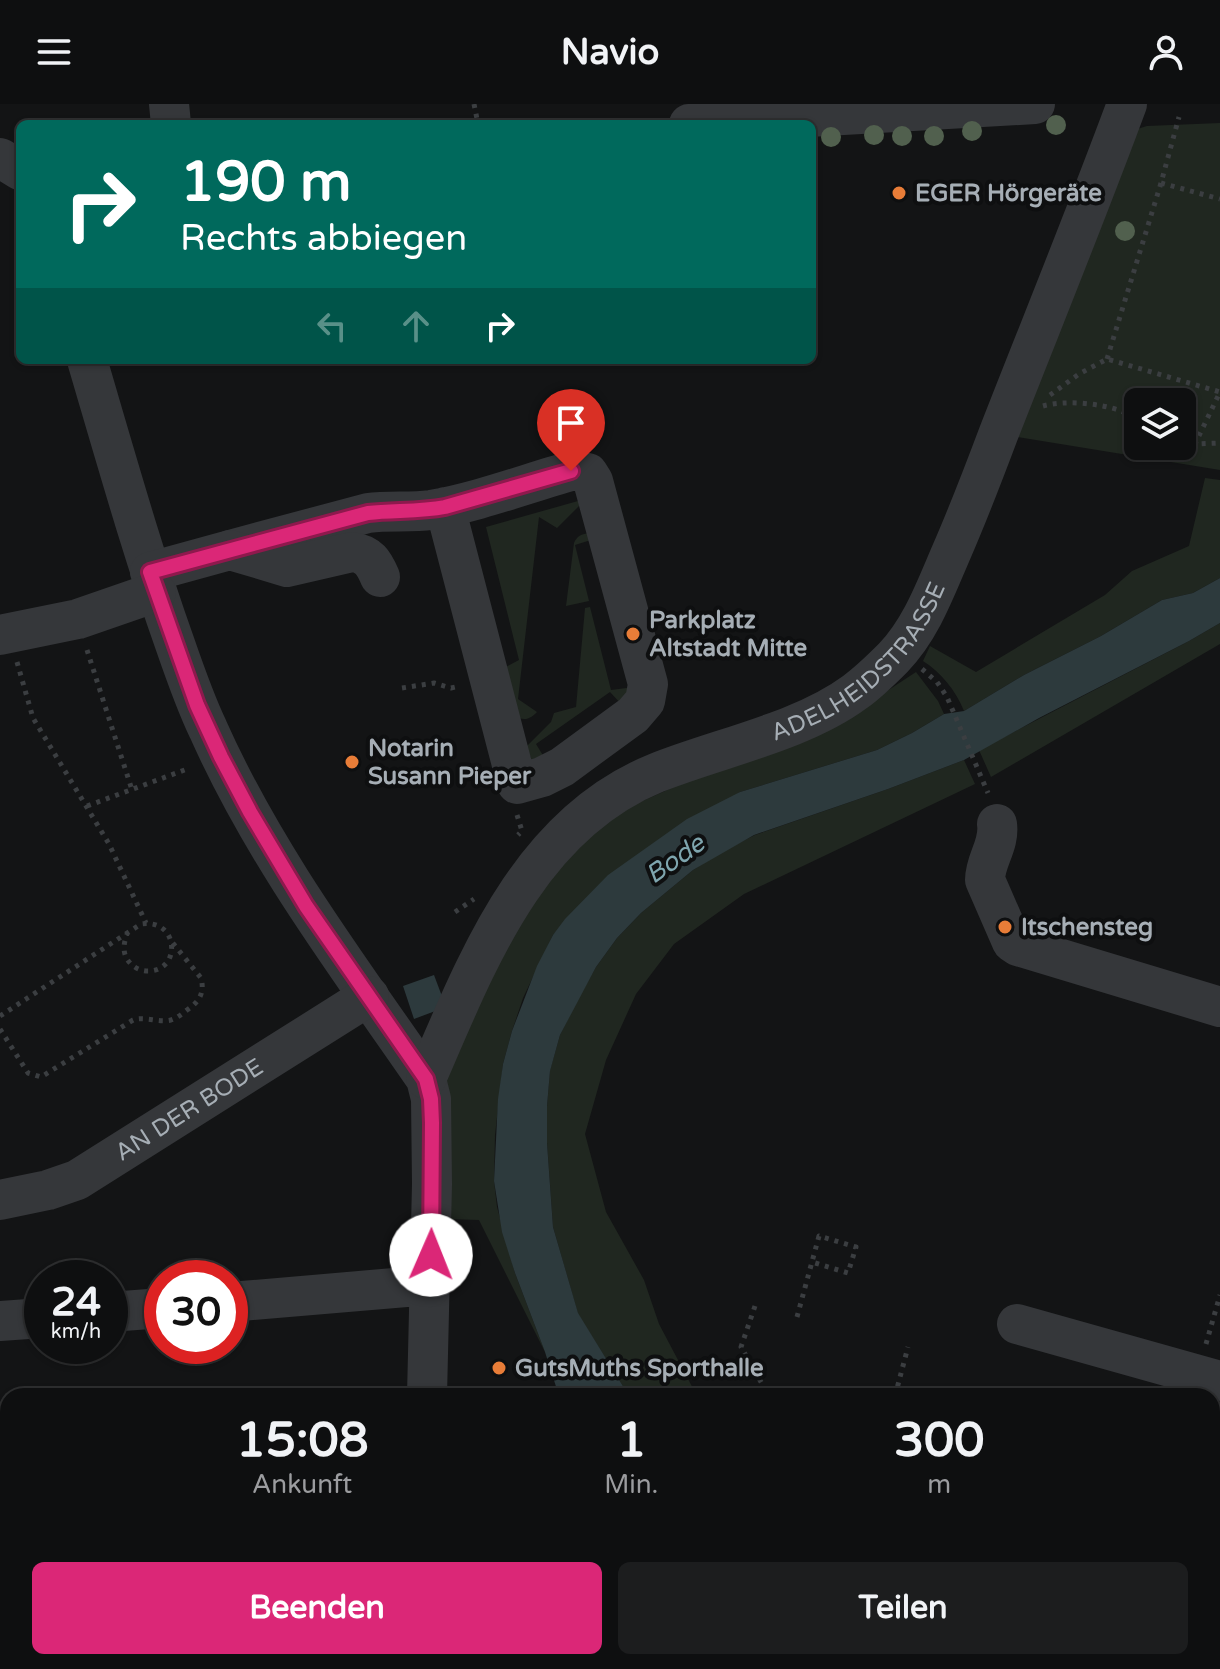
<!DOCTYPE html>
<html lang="de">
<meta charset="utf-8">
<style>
:root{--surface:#0e0f10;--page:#1c1d1e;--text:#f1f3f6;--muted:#9b9c9f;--line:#2e2f30;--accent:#db2777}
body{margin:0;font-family:"Varela Round",sans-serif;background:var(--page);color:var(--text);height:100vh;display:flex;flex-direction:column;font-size:30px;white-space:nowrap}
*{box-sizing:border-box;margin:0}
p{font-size:26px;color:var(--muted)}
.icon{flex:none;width:44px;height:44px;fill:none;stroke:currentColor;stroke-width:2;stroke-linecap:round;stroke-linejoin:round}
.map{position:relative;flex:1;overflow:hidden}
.drawer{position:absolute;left:0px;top:1284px;width:1220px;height:282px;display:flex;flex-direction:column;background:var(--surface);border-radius:24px 24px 0 0;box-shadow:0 2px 6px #0004,0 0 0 2px var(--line)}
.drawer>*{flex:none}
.hud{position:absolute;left:16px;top:16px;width:800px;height:244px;border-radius:12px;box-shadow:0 2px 6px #0004,0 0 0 2px var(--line);background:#00695c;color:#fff;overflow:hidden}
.tools{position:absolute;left:1124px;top:284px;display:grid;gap:16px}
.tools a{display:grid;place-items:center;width:72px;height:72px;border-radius:12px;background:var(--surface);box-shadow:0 2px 6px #0004,0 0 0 2px var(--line);font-size:40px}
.speed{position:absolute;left:24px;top:1156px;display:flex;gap:16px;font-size:40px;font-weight:700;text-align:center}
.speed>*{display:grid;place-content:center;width:104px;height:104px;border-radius:50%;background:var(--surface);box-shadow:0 2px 6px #0004,0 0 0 2px var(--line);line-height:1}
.speed small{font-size:20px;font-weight:400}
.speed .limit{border:12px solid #d22;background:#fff;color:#111}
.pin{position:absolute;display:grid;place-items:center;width:68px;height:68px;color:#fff;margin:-82px -34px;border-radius:50% 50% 50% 0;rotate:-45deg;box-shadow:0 0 8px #0007}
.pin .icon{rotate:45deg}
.me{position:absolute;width:88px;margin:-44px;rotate:1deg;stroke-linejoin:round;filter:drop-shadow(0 0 6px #0008)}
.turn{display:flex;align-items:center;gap:28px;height:168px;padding:0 32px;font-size:36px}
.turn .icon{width:104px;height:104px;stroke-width:2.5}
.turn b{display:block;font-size:56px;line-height:68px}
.lanes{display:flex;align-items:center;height:76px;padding:0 32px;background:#0003;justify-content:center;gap:40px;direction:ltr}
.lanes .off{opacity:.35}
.eta{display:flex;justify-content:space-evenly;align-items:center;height:136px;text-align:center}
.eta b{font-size:48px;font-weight:700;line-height:56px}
.primary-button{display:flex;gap:16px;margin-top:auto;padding:16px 32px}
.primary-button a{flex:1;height:92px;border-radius:12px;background:var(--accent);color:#fff;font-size:32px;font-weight:700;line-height:92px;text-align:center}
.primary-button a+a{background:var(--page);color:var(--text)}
header{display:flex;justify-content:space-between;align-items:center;height:104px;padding:0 32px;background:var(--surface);font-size:36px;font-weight:700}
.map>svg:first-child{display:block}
</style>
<header><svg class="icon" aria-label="menu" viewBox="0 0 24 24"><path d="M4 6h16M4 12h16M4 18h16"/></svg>Navio<svg class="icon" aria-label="person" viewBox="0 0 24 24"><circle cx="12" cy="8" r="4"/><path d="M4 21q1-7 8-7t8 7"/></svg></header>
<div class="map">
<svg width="1220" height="1565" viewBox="0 0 1220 1565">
<rect width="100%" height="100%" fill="#131415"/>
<path fill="#202720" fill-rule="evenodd" d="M 1220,19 L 1220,366 L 1012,332 L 1134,26 L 1147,22 ZM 1138,298 L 1182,298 L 1182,342 L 1138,342 Z
M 1205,374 L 1220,376 L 1220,474 L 1193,489 L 1162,496 L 1101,532 L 1024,571 L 964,607 C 956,587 941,568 923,557 L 930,542 L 976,568 L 1105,491 L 1132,467 L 1189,442 Z
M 578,397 L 582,399 L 557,424 L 539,413 L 518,595 L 537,608 C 532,613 527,617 519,614 L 502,565 L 519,556 L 486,423 Z
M 590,429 L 594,435 L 575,441 L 589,497 L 566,502 L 574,439 C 577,432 581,430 590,429 Z
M 590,503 L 611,586 L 634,583 L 623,602 L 610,588 L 536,640 L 547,658 L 535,664 L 526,643 L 551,618 L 554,609 L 576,603 L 585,504 Z
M 1220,519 L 1220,540 L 991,673 L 979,646 L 1189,537 Z
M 916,568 L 938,597 L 944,610 L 912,629 L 877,646 L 740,688 L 553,831 L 523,894 L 512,927 L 503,960 L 495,1031 L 494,1077 L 497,1103 L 515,1169 L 545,1248 L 479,1116 L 446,1115 L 442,969 L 544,773 L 618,708 L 884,589 Z
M 964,656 L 975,680 L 744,790 L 674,840 L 636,890 L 606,956 L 585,1030 L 606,1108 L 644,1176 L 659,1220 L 697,1292 L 629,1292 L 578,1210 L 553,1123 L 547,1039 L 547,1002 L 550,966 L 560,931 L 577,897 L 596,863 L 617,834 L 641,809 L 693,766 L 723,747 L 755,731 L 888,685 Z"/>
<path fill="#2d3a3d" d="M 1220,474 L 1220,519 L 1189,537 L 1039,614 L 964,656 L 888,685 L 754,731 L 693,766 L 641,809 L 617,834 L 596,863 L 560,931 L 550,967 L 547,1002 L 547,1039 L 553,1123 L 578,1209 L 629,1292 L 559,1292 L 545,1248 L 515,1169 L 502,1128 L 494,1077 L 498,995 L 503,960 L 512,927 L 537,862 L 553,831 L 565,815 L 608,771 L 687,715 L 740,688 L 877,646 L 912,629 L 944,610 L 964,607 L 1024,571 L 1101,532 L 1162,496 L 1193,489 Z
M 434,871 L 446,903 L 414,915 L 403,882 Z"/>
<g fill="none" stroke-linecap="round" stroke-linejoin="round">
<path stroke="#3b3e41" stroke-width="5" stroke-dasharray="4 6" stroke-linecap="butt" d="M 474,0 L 478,20
M 1161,79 L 1220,95
M 1107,255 L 1161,79 L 1179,13
M 1050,291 L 1079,270 L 1107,255 L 1220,288 L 1195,340
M 1043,302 C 1064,296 1100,299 1121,307 C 1127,309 1132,313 1138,316
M 1182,337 L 1195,340 L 1220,339
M 87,546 L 132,686
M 17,558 L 33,614 L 109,740 L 146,819
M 922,565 L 937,578 L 947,593 L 988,689
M 402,584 L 434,579 L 451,584 L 460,582
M 87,702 L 190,664
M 517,711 L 522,727 L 518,731
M 455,808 L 474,795
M 0,912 L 141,820 C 179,814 182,867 148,867 C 141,867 135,864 131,860 C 122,851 123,841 127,830
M 0,925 L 28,969 L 41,973 L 133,916 C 145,912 158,919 171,916 C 177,914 182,910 187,906 C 199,898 205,889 201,874 L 172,838
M 755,1202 L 741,1243 L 769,1292
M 797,1213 L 819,1132 L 856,1143 L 848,1169 L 812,1158
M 1206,1240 L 1220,1191
M 895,1292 L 908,1243
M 1212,1503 L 1220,1476
M 1113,1565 L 1115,1558
M 1194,1565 L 1196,1558"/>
<g stroke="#35373a" stroke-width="40">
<path d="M 169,0 L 171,20"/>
<path d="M 689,20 L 1035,0"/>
<path d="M 0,54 L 20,66"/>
<path d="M 87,256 C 115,351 142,447 175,540 C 185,569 195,598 208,625 C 264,751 348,862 426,975 L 431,995 L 432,1080 L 427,1292"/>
<path d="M 230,446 L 368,409 C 389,406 410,409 431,406 C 478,398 525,380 571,367 L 578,367 L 588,369 L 593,377 L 648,580 L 645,597 L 633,611 L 562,663 L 542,673 L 517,680 L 445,403"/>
<path d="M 150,468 L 230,446 L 287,463 L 352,448 C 369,450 374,459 380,473"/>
<path d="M 0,531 L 78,515 L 156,488"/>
<path d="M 997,720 C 1000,741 985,756 985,776 L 1012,838 L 1018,842 L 1220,903"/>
<path id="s1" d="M 426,975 C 477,858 528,721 656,669 C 718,644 801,628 855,588 C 869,578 881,566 893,554 C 921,525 935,486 951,449 C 968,410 983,371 998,331 C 1041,221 1086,111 1127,0"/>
<path id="s2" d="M 0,1096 L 48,1086 L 77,1076 L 369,892"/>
<path d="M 230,1198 L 406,1183 L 430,1183"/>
<path d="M 110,1208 L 162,1204"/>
<path d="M 0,1217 L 42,1214"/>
<path d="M 1017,1220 L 1220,1277"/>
<path d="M 1212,1435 L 1220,1437"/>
<path d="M 417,1565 L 418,1558"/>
</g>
<path stroke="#515459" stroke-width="44" d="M 1212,1360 L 1220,1331
M 1154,1565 L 1156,1558"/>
</g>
<g fill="#51604e">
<circle cx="1056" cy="21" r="10"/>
<circle cx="972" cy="27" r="10"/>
<circle cx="874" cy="31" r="10"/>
<circle cx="902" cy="32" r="10"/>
<circle cx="934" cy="32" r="10"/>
<circle cx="831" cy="33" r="10"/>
<circle cx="1125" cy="127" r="10"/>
</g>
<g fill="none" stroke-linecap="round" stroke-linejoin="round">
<defs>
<path id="route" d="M 431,1151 L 432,1019 L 431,995 L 426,975 L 306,802 L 250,708 L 221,653 L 197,601 L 150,468 L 368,409 C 394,406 419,408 445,403 L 571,367"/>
</defs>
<use href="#route" stroke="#8e194d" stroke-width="20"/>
<use href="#route" stroke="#db2777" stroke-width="14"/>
</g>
<g fill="#e87d38" stroke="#0e0f10" stroke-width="3">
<circle cx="899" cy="89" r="8"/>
<circle cx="633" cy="530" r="8"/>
<circle cx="352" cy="658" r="8"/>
<circle cx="1005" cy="823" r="8"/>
<circle cx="499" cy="1264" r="8"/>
</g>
<g text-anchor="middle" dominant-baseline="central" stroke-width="8" stroke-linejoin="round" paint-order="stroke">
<g font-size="24" font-weight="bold" fill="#a6aeb5" stroke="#0e0f10" text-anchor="start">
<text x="915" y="89">EGER Hörgeräte</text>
<text x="649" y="516">Parkplatz<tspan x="649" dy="28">Altstadt Mitte</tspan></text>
<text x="368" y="644">Notarin<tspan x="368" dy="28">Susann Pieper</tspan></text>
<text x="1021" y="823">Itschensteg</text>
<text x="515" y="1264">GutsMuths Sporthalle</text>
</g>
<g font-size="24" fill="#a6aeb5" stroke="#0e0f10">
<text stroke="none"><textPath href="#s1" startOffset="632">ADELHEIDSTRASSE</textPath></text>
<text stroke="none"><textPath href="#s2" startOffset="212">AN DER BODE</textPath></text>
</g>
<g font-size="26" font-style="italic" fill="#7ea5ae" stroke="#0e0f10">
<text transform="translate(675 755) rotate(-35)">Bode</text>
</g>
</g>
</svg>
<div class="tools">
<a><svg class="icon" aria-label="layers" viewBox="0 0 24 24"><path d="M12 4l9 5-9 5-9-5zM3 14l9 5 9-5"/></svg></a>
</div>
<div class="speed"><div>24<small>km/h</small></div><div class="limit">30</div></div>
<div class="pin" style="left:571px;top:367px;background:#d93025"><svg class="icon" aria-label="arrive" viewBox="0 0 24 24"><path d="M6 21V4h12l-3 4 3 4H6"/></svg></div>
<svg class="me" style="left:431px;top:1151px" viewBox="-20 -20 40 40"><circle r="19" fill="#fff"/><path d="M0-13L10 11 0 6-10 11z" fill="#db2777"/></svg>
<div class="hud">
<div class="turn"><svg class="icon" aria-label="right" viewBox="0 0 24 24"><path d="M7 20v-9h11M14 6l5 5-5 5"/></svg><div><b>190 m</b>Rechts abbiegen</div></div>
<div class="lanes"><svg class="icon off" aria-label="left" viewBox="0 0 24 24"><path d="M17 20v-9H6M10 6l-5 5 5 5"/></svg><svg class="icon off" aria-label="ahead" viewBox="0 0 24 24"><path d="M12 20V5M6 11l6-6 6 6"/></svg><svg class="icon" aria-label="right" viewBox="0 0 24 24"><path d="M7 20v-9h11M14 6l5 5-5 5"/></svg></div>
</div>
<section class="drawer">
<div class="eta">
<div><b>15:08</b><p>Ankunft</p></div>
<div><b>1</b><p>Min.</p></div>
<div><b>300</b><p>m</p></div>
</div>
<div class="primary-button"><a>Beenden</a><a>Teilen</a></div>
</section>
</div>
